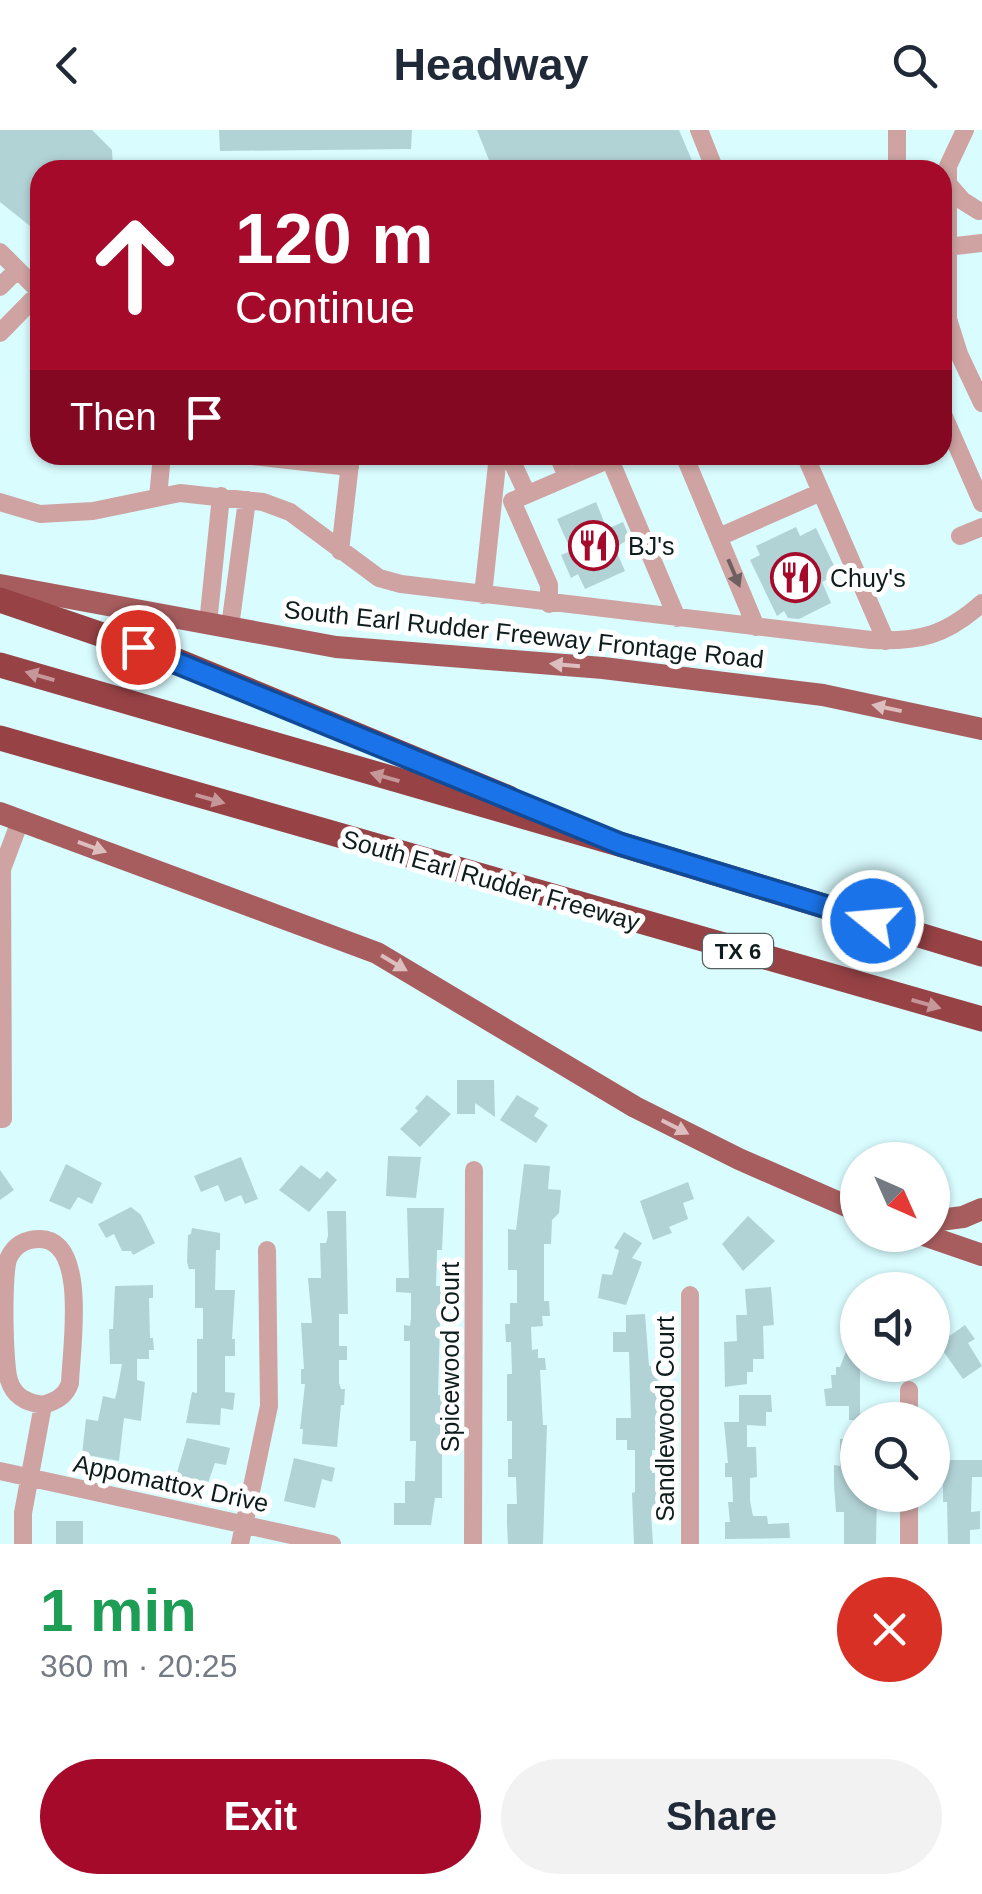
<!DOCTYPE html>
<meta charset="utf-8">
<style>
:root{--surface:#fff;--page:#f2f2f3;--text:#1f2937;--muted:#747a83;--accent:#a50a2b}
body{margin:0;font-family:Arial,sans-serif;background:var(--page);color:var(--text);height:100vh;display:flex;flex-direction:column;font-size:38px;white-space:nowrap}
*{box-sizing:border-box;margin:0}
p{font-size:32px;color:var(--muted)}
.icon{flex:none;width:55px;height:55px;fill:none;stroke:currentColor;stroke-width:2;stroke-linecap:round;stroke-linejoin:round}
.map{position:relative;height:1414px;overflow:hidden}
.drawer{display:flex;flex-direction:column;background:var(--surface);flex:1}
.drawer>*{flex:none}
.hud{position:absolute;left:30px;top:30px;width:922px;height:305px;border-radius:30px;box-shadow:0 2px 8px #0004;background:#a50a2b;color:#fff;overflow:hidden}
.needle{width:65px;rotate:135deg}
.tools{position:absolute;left:840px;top:1012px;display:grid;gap:20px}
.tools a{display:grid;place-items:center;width:110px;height:110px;border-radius:50%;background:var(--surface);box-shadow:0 2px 8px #0004;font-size:50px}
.pin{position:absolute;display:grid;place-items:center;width:85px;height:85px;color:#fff;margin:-42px;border:5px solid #fff;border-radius:50%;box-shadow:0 2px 10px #0007}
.me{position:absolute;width:110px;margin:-55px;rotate:287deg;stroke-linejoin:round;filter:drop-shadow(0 0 8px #0008)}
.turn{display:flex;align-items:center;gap:35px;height:210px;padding:0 40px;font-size:45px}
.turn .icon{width:130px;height:130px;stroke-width:2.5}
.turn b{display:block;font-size:70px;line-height:85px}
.then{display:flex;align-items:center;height:95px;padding:0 40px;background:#0003;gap:20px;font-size:38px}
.round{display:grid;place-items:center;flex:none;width:105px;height:105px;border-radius:52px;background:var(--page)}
.head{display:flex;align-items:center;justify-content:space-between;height:170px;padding:0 40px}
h1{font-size:60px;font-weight:700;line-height:75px;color:#1e9e55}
.action{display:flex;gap:20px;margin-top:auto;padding:20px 40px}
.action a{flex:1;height:115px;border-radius:60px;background:var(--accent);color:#fff;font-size:40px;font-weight:700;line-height:115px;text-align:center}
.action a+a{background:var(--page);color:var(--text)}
header{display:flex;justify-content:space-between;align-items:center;height:130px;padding:0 40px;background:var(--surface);font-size:45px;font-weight:700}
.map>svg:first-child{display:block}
</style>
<header><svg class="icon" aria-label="back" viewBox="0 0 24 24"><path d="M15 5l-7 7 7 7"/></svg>Headway<svg class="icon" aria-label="search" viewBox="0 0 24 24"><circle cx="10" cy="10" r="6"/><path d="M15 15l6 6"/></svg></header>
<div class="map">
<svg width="982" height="1414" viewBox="0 0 982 1414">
<rect width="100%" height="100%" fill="#d9fcff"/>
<path fill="#b2d3d6" d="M 0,0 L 92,0 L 112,20 L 113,40 L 40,40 L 40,104 L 0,72 Z
M 219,0 L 412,0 L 411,19 L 220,21 Z
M 477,0 L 679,0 L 696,40 L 493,40 Z
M 596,372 L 607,399 L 623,392 L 630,408 L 615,418 L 625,441 L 585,459 L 578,444 L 571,448 L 561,425 L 571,421 L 557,389 Z
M 796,397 L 800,406 L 816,398 L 838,444 L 822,452 L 831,473 L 799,489 L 788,488 L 784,481 L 777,486 L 750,430 L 760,425 L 756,416 Z
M 457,950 L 494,950 L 495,987 L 475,973 L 475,984 L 457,984 Z
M 427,965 L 451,984 L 420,1017 L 400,999 L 418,981 L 415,978 Z
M 517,965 L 539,978 L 534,986 L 548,995 L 536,1013 L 500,990 Z
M 388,1026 L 421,1027 L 416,1068 L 386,1066 Z
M 241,1027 L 258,1069 L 245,1074 L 241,1065 L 225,1072 L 218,1055 L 201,1062 L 194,1046 Z
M 66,1034 L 102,1053 L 92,1074 L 78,1067 L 70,1080 L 49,1071 Z
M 524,1034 L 550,1036 L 548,1059 L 561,1060 L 559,1083 L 552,1090 L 551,1114 L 544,1114 L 544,1171 L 549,1171 L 550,1186 L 542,1186 L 543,1196 L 531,1197 L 532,1220 L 538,1219 L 538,1228 L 545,1228 L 546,1240 L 540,1240 L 543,1295 L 547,1295 L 543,1414 L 508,1414 L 507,1394 L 507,1374 L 517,1374 L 516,1347 L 508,1347 L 508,1329 L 512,1329 L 512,1291 L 507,1291 L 507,1244 L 512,1244 L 511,1212 L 506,1212 L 505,1194 L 510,1194 L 510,1173 L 517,1173 L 517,1140 L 508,1140 L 508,1099 L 516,1100 Z
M 301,1035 L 320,1049 L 327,1041 L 337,1050 L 309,1082 L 279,1060 Z
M 0,1040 L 14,1060 L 0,1070 Z
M 688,1052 L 694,1069 L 683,1073 L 688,1089 L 669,1097 L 672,1103 L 653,1110 L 640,1071 Z
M 131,1077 L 141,1085 L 155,1113 L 133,1125 L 131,1121 L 122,1121 L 114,1104 L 106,1108 L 98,1094 Z
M 407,1078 L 444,1078 L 442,1120 L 437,1120 L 436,1156 L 441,1156 L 438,1265 L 442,1265 L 442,1368 L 435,1368 L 431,1395 L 394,1395 L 394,1373 L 405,1373 L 405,1351 L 415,1351 L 416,1311 L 410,1311 L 410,1211 L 404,1211 L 404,1195 L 410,1196 L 411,1188 L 411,1163 L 396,1162 L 396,1148 L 409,1148 Z
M 327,1081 L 346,1081 L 348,1184 L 339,1184 L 339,1216 L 347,1216 L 347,1230 L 339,1230 L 339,1253 L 341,1259 L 345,1259 L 344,1275 L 341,1275 L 337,1317 L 302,1314 L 303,1299 L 300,1299 L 305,1254 L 301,1254 L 301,1239 L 304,1239 L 301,1193 L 312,1193 L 308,1148 L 321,1148 L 320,1113 L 326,1113 L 328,1106 Z
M 748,1086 L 775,1111 L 743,1141 L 722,1114 Z
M 192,1098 L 220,1103 L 220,1120 L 216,1120 L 215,1160 L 235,1160 L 232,1209 L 235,1209 L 235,1226 L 225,1226 L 225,1262 L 235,1263 L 233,1280 L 221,1278 L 220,1295 L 186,1293 L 192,1262 L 197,1263 L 197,1209 L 203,1209 L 203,1178 L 195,1178 L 195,1139 L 189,1139 L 187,1132 L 188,1105 L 191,1104 Z
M 624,1102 L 642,1113 L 632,1128 L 642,1132 L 626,1175 L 598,1168 L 602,1144 L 612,1145 L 619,1120 L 614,1118 Z
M 153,1155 L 153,1168 L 149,1168 L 150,1208 L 153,1208 L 154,1220 L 149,1220 L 149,1229 L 137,1229 L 137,1250 L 145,1252 L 141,1291 L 124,1288 L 119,1331 L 82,1324 L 86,1289 L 98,1291 L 103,1266 L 115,1269 L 117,1261 L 122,1234 L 110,1234 L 109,1199 L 113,1199 L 115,1156 Z
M 771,1157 L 774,1195 L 763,1196 L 764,1229 L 753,1229 L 753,1242 L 747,1242 L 747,1254 L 725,1257 L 724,1212 L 737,1211 L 736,1185 L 747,1185 L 745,1159 Z
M 645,1184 L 649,1236 L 657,1236 L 659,1265 L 659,1309 L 655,1309 L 655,1320 L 652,1320 L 652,1343 L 655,1343 L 655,1355 L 659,1355 L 660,1383 L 651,1383 L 653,1414 L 634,1414 L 632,1363 L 635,1362 L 635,1320 L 627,1320 L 627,1310 L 616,1310 L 616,1288 L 631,1288 L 629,1222 L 613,1222 L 613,1202 L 626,1202 L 626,1185 Z
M 965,1195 L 975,1209 L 968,1213 L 982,1236 L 963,1249 L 938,1214 Z
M 847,1219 L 858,1223 L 858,1235 L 860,1235 L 860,1290 L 849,1290 L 849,1276 L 826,1276 L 824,1259 L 832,1258 L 831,1245 L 836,1245 L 836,1237 L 840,1237 Z
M 739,1265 L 771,1265 L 772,1282 L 766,1282 L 766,1296 L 747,1295 L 747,1317 L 756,1317 L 757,1347 L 750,1348 L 750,1371 L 753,1386 L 767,1386 L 768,1394 L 789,1393 L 790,1408 L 725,1409 L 725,1392 L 730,1392 L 728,1372 L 733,1372 L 732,1347 L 725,1347 L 725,1333 L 728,1333 L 724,1292 L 739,1292 Z
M 187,1308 L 230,1318 L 226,1335 L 215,1333 L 208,1353 L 176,1346 Z
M 840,1309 L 858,1309 L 858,1365 L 877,1365 L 876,1414 L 844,1414 L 844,1382 L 836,1382 L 834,1354 L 834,1335 L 840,1336 Z
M 294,1328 L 335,1338 L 332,1352 L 322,1349 L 315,1378 L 284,1371 Z
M 943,1330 L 982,1330 L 982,1347 L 972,1347 L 971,1382 L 980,1381 L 980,1399 L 970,1400 L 970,1414 L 948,1414 L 947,1372 L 943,1372 Z
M 56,1391 L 83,1391 L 83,1414 L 56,1414 Z"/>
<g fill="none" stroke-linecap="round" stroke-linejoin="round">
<path stroke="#cea3a2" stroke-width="18" d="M 699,0 L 715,40
M 897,0 L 897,40
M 965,0 L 948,36 L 948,189 L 959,224 L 982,273
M 948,54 L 963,71 L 979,81
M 947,117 L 982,113
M 0,122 L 40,162
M 0,157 L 17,140
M 0,203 L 40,162
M 942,282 L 982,373
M 244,325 L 350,337
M 509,325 L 527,364
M 558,325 L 567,347
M 608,325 L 677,488
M 684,325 L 756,497
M 805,325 L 886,511
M 158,367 L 162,325
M 0,372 L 40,384 L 93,381 L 180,363 L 263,372 L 290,382 L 379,448 L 401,454 L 871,510 C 919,512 945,506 982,473
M 960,406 L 982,397
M 719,407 L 821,362
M 340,421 L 351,325
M 483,465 L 498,325
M 549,474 L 549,455 L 512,371 L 610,329
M 208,494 L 221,366
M 230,497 L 247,370
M 0,989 L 3,989 L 2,739 L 20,691
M 690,1165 L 690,1414
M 909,1260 L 909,1290
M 0,1341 L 332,1414
M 909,1365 L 909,1414
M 23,1414 L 23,1383 L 43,1275 C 56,1271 66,1266 70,1253 C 71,1220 89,1110 40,1109 C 26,1109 15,1115 9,1127 C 2,1140 4,1236 9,1250 C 14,1267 27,1273 43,1275
M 240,1414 L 269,1276 L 267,1120
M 473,1414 L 474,1040"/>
<path stroke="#a75d5e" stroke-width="22" d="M 0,455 L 336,517 L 603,538 L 823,565 L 982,599
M 0,683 L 377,823 L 635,977 L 739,1029 L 858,1081
M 932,1091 L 963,1087 L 982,1079
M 924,1105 L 982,1125"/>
<path stroke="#974245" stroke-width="25" d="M 0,470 L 173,529 L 509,668
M 0,535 L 619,714 L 982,824
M 0,608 L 982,889"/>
</g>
<defs><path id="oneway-solid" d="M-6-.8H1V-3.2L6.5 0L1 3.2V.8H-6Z" transform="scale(2.5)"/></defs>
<use fill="#6e6060" href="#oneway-solid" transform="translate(734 443) rotate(67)"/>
<g fill="#dcbebf">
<use href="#oneway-solid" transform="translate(565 535) rotate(-175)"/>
<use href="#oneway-solid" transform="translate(887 578) rotate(-168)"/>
<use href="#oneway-solid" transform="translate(92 717) rotate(20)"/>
<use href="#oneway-solid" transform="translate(394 833) rotate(31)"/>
<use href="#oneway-solid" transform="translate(675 997) rotate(27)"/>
</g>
<g fill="#c69799">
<use href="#oneway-solid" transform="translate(40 546) rotate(-164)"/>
<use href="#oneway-solid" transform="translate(385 647) rotate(-164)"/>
<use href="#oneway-solid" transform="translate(210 669) rotate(16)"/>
<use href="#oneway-solid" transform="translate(926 874) rotate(16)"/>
</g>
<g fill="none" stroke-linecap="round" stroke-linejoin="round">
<defs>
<path id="route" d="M 138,517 L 620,714 L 873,791"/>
</defs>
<use href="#route" stroke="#114b97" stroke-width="25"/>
<use href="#route" stroke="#1a73e8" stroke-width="18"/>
</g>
<defs>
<symbol id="restaurant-ring" viewBox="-11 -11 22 22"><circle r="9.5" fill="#fff" stroke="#a50a2b" stroke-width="1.5"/><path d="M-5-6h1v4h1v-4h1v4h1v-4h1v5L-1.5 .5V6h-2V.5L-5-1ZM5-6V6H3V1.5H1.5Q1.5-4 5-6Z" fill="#a50a2b"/></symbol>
</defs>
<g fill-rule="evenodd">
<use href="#restaurant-ring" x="566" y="388" width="55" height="55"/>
<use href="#restaurant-ring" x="768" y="420" width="55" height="55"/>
</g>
<g text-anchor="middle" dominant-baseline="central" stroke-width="10" stroke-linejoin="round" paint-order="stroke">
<rect fill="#fff" stroke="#576061" stroke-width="2.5" x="703" y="804" width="70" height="34" rx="8"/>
<g font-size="22" font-weight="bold" fill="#0f1c1d">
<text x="738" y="821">TX 6</text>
</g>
<g font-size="25" fill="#0f1c1d" stroke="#fff" text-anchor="start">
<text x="628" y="416">BJ's</text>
<text x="830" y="448">Chuy's</text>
</g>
<g font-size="25" fill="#0f1c1d" stroke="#fff">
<text transform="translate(524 504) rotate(6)">South Earl Rudder Freeway Frontage Road</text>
<text transform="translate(491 750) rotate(16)">South Earl Rudder Freeway</text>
<text transform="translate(450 1227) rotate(-90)">Spicewood Court</text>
<text transform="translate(665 1289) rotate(-90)">Sandlewood Court</text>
<text transform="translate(171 1353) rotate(12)">Appomattox Drive</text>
</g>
</g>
</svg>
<div class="tools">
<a><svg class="needle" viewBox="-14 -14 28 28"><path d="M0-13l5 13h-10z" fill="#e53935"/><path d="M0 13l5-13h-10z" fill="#747a83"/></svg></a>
<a><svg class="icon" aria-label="sound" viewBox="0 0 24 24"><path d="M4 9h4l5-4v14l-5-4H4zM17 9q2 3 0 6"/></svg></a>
<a><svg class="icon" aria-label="search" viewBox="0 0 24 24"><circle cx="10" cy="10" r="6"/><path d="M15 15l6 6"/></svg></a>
</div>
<div class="pin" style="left:138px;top:517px;background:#d93025"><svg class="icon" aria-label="arrive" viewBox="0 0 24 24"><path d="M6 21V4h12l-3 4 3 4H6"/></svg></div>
<svg class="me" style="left:873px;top:791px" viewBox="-20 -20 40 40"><circle r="17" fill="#1a73e8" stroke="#fff" stroke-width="3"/><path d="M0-11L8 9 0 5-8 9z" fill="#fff"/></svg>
<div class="hud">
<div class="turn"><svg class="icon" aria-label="ahead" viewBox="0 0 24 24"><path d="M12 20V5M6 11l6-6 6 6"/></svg><div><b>120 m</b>Continue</div></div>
<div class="then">Then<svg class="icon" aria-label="arrive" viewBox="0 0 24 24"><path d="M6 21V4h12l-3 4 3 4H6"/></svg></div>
</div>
</div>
<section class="drawer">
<div class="head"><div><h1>1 min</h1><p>360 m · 20:25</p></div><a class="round" style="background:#d93025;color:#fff"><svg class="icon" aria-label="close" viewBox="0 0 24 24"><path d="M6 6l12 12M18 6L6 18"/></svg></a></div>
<div class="action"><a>Exit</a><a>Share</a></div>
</section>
